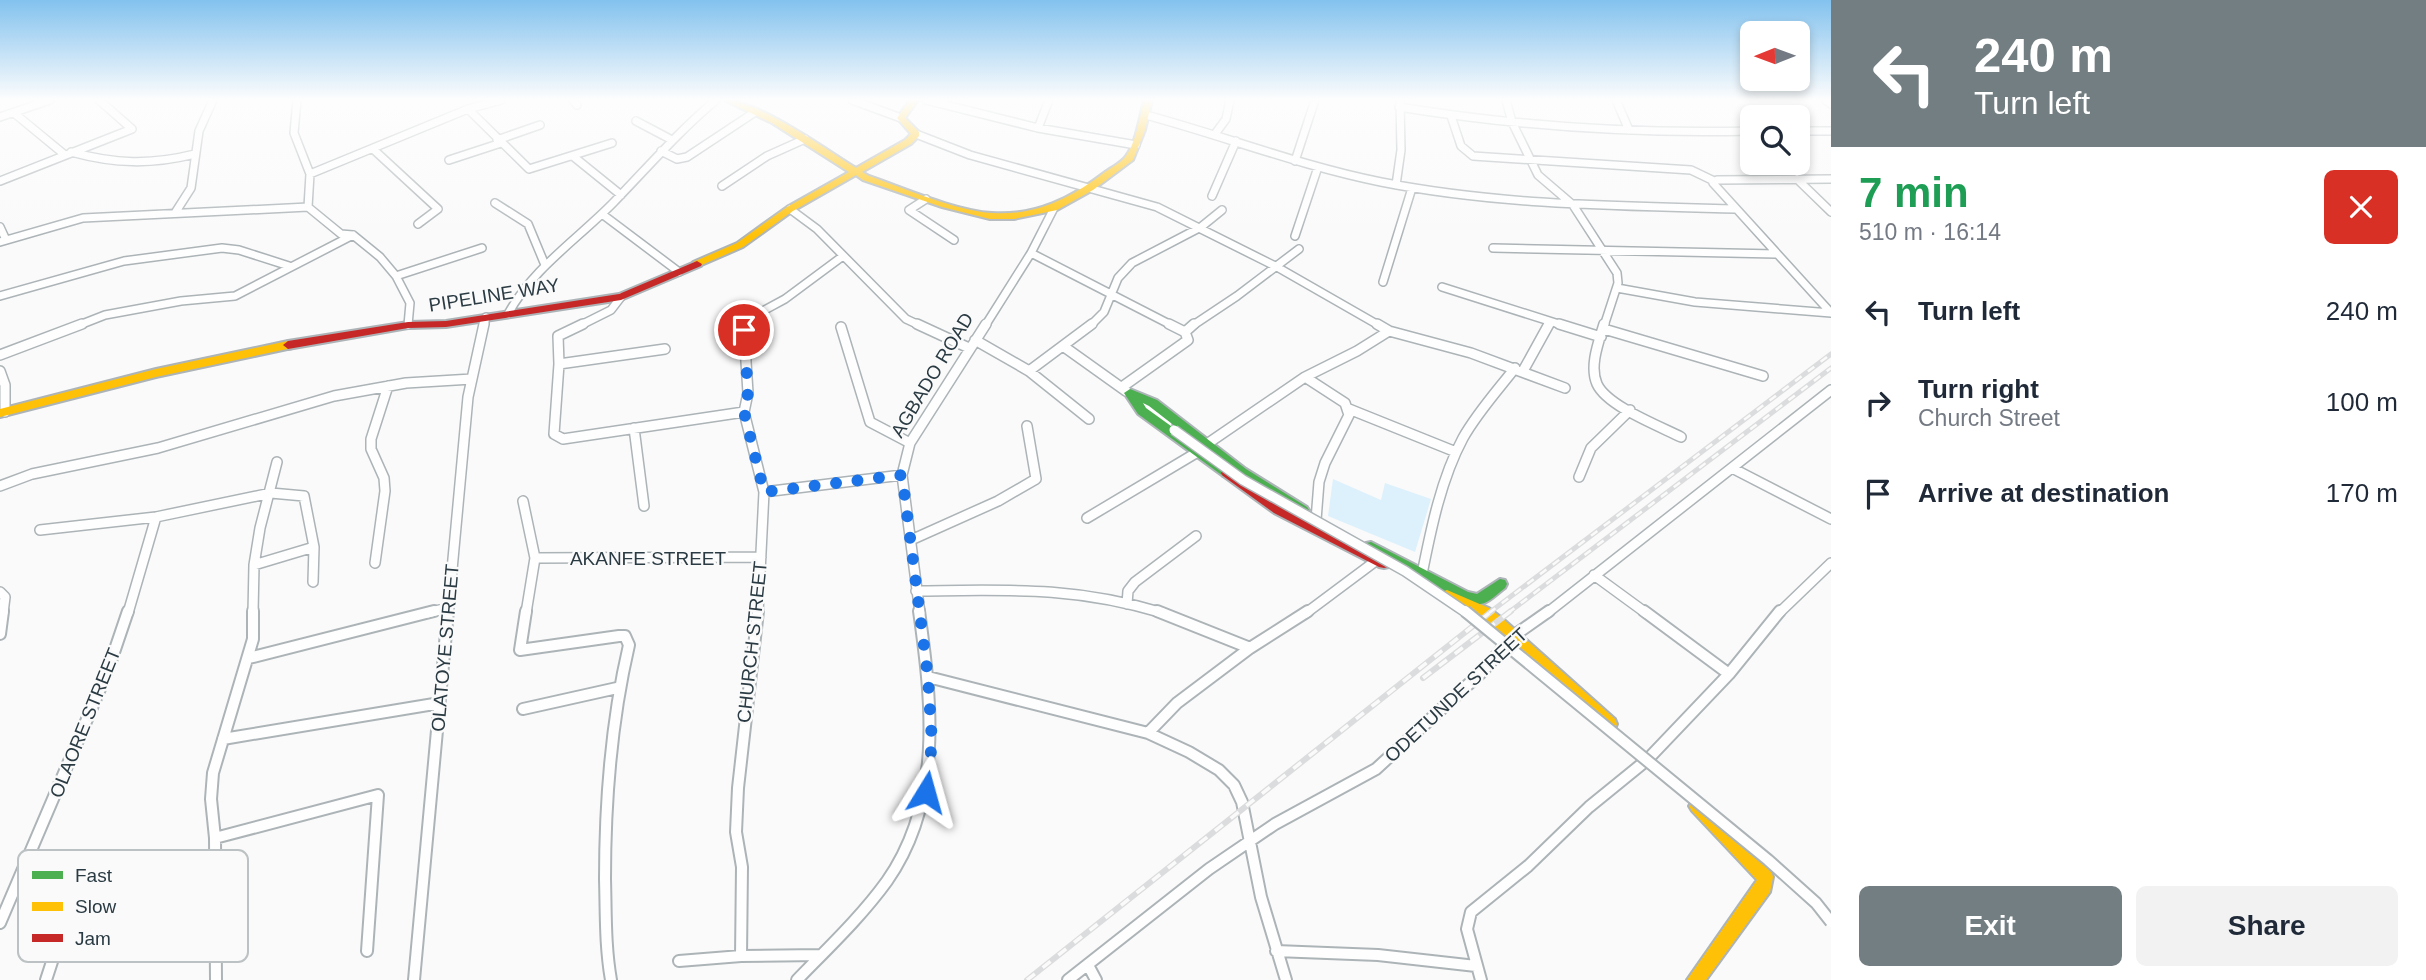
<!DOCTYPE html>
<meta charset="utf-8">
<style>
:root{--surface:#fff;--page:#f2f2f3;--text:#1f2937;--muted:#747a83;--accent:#737e83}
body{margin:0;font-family:Helvetica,sans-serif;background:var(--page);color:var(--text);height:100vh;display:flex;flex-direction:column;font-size:26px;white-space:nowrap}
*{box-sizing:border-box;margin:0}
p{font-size:23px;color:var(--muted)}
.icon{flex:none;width:38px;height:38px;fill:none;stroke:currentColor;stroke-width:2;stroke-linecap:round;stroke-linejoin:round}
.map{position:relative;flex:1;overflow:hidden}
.side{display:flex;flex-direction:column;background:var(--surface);width:595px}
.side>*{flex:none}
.hud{background:#737e83;color:#fff;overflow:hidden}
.needle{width:46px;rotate:269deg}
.controls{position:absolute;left:1740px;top:21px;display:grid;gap:14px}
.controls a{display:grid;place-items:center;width:70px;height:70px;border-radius:10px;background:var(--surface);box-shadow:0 4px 10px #0003;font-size:35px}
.pin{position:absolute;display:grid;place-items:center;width:60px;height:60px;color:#fff;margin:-30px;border:4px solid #fff;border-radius:50%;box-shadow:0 2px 7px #0007}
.me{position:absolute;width:77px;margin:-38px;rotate:8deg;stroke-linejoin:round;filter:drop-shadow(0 0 5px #0008)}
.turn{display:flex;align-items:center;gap:24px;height:147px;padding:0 28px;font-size:32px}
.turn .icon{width:91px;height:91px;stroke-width:2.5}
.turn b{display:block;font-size:49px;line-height:60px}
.round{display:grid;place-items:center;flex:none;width:74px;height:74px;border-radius:10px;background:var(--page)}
.head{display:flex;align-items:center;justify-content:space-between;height:119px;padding:0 28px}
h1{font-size:42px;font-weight:700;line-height:52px;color:#1e9e55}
.action{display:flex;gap:14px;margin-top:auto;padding:14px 28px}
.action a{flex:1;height:80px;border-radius:10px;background:var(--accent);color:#fff;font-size:28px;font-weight:700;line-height:80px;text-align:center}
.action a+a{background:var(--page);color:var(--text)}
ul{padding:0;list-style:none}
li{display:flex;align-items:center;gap:21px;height:91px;padding:0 28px}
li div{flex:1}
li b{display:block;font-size:26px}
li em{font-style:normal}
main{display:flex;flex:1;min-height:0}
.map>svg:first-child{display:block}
</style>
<main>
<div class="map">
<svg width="1831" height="980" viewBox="0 0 1831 980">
<rect width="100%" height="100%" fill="#fafafa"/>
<path fill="#ddf1fc" d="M 1333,479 L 1381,500 L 1385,483 L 1431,499 L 1415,552 L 1328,516 Z"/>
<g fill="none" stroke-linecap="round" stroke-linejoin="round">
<defs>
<path id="street-far2" d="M 297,100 L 294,133 L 310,174 L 308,207
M 573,100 L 577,105
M 852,100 L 901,118
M 926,100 L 1038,128 L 1136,145
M 1506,100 L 1512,122 L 1538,175 L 1573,205 L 1617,273 L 1618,283 L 1604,326
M 1616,100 L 1629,130
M 1826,100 L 1831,104
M 1399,107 C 1516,126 1634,134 1752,131
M 468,109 L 529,169 L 612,143
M 14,113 L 65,155
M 1146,115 C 1224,136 1301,166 1381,182 C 1497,205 1617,206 1735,209
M 1451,116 L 1461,146 L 1473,156 L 1691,170 L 1714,181
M 0,117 L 50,100
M 636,121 L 672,140
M 1038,128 L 1049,100
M 1797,131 L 1831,131
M 916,134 L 970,155 L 1157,207 L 1277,267 L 1380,326
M 1215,134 L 1226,119 L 1230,100
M 497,140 L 540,125
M 373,149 L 438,209 L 418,224
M 661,151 L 677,159 L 687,157 L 755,112
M 71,152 C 115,164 151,165 195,154
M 574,157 L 621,195
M 449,160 L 501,143
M 1295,161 L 1315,100
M 310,174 L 468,109 L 501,100
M 1797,179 L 1831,212
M 1831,179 L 1717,180 L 1713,183 L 1831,313
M 0,181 L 132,129 L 99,100
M 1396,185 L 1401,150 L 1400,100
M 722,186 L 767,156 L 805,139
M 1212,196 L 1236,141
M 926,199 L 909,210 L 954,240
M 495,203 L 528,224 L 545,265
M 308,207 L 341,234 L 353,235 L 380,257 L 396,276 L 410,303 L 408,325
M 790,209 L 817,229 L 906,319 L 921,326
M 175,213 L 191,188 L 199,131 L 213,100
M 602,214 L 679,272
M 0,227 L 6,240
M 1295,236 L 1318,167
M 0,242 L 83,218 L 308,207
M 1493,248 L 1776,254
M 1031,253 L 1173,326
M 396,276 L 482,248
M 1383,282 L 1412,188
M 1442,287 L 1565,326
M 1617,288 L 1695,302 L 1831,313
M 0,296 L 124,261 L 222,248 L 239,250 L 289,266
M 508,314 C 533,268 578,239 614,202 C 648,167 678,132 716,100
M 748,319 L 785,299 L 843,256
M 77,326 L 105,315 L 181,301 L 235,296 L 353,235
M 484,326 L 486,317
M 579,326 L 611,310 L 621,297
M 985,326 L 1031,253 L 1054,208
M 1090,326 L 1104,312 L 1118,278 L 1132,263 L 1201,227 L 1222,210
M 1192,326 L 1237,296 L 1299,249
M 1548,326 L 1550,323"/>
<path id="street-far1" d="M 583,324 L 558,336 L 559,364 L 554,434 L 563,439 L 744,412
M 917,324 L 969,348
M 1377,324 L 1389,331 L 1471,353 L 1565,388
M 1559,324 L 1601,337
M 1604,324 C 1599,341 1589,366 1597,384 C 1607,406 1659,426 1681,437
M 841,327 L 870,422 L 910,443
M 1604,329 L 1763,376
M 744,330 L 748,393 L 744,412 L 764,492 L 758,613
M 1185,332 L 1194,324
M 975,340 L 1029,371 L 1089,419
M 1063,346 L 1126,391
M 0,355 L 82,324
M 559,364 L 665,349
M 0,371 L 5,385 L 5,412
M 1029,371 L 1092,324
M 1523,371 L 1549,324
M 1305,377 L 1345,403 L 1349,415 L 1325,463 L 1319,482 L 1316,520
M 1122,387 L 1188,340 L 1185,332 L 1169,324
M 1137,399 L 1167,424
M 1349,409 L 1456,452
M 634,428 L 644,506
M 1207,444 L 1305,377 L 1357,351 L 1389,331
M 1732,468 L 1831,519
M 1579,477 L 1591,448 L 1630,410
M 0,486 L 32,474 L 158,448 L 334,396 L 406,383 L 472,379
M 764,492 L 902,475
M 523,501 L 535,558 L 526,613
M 1087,518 L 1196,453
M 40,530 L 156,517 L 271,493 L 304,496 L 314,547 L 313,582
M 911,540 L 998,501 L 1036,479 L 1027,426
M 535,558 L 761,557
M 375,563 L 385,491 L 384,478 L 371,449 L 371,439 L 388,386
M 254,565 L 314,547
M 1422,574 C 1431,529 1441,479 1463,438 C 1477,413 1497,391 1515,368
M 1594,575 L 1646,613
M 916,591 C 1008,590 1073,586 1163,613
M 0,592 L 5,597 L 3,613
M 1127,604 L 1128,591 L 1135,582 L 1196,536
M 128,613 L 156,517
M 253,613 L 254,565 L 260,528 L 277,462
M 427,613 L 448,608
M 448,613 L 468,397 L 484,324
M 920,613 L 902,475 L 910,443 L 986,324
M 1306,613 L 1377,560
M 1547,613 L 1831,390
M 1779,613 L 1831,563"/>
<path id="street" d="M 526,611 L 520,650 L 619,636 L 625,636 L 629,645 C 611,722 605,799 605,879 C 606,913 605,946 611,980
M 1157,611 L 1250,648
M 1644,611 L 1729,674
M 0,634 L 3,611
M 249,658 L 434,611
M 928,677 L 1148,733 L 1189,752 L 1219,770 L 1234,785 L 1242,802 L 1261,897 L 1286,980
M 523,709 L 617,688
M 1148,733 L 1177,703 L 1250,648 L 1308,611
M 223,739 L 440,703
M 215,838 L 378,795 L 367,951
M 0,923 L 108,670 L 128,611
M 1276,951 L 1378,955 L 1476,966
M 741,956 L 742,867 L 736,832 L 738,788 L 758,611
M 679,961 L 741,956 L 820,955
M 1088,965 L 1096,980
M 46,980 L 61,934
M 216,980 L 215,838 L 211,799 L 213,773 L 253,639 L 253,611
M 414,980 L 448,611
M 797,980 C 828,948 861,917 887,881 C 943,801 932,703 919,611
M 1068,980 L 1209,869 L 1275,824 L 1376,769 L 1484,670 L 1512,637 L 1549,611
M 1481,980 L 1467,929 L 1471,912 L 1528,866 L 1589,807 L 1648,759 L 1729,674 L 1780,611"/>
<path id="fast" d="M 1130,389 L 1157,400 L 1246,469 L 1307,507 L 1309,510 L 1307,513 L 1299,513 L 1232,470 L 1233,473 L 1231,476 L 1223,476 L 1138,414 L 1124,393 ZM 1143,403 L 1149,406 L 1225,465 L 1146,408 Z
M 1371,542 L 1468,592 L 1477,594 L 1500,579 L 1505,580 L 1507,584 L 1505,588 C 1488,601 1487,607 1465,603 L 1366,551 L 1365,547 L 1366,543 Z"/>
<path id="slow" d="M 724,100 C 758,100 825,149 856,168 L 905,140 L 911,134 L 897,118 L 910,100 L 918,100 L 905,118 L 919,132 L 919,136 L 911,144 L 862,172 L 869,176 C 904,188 956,211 992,213 C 1036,216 1071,198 1105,172 C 1111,168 1122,162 1126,156 C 1136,143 1140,116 1144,100 L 1152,100 L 1145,130 L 1133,160 L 1093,190 L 1057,210 L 1014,219 L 990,219 L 942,207 L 863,180 L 856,175 L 793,211 L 743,247 L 697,267 L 693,266 L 693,262 L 737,243 L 787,207 L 849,172 L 772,123 Z
M 288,341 L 292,342 L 293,345 L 292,348 L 156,377 L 0,417 L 0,409 L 156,369 Z
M 1447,590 L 1489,608 L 1502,618 L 1615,719 L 1617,724 L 1615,729 L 1610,731 L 1605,729 L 1492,626 L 1479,616 L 1442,600 L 1440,596 L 1442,592 Z
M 1697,799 L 1702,801 L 1771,871 L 1773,877 L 1770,892 L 1706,980 L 1687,980 L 1757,880 L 1692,811 L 1689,806 L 1692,801 Z"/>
<path id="jam" d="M 697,261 L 702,264 L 701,266 L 621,300 L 446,327 L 408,328 L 288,349 L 283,345 L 288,341 L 408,322 L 446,321 L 619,294 Z
M 1227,468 L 1282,507 L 1389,559 L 1390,563 L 1389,567 L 1384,568 L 1379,567 L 1274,513 L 1223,476 L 1221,473 L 1223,470 Z"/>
</defs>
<use href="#street-far2" stroke="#adb4b7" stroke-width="10"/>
<use href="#street-far1" stroke="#adb4b7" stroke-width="12"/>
<use href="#street" stroke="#adb4b7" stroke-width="14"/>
<use href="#fast" stroke="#adb4b7" stroke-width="4"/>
<use href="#slow" stroke="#adb4b7" stroke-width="4"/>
<use href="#jam" stroke="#adb4b7" stroke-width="4"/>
<use href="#street-far2" stroke="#fefefe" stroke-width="7"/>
<use href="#street-far1" stroke="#fefefe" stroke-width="9"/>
<use href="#street" stroke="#fefefe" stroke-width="10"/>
<use href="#fast" fill="#4caf50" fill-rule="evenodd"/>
<use href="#slow" fill="#ffc107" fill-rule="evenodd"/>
<use href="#jam" fill="#c62828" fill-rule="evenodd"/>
<defs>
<path id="rail-far1" d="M 1489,613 L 1831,354
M 1508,613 L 1831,368"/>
<path id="rail" d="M 1423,678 L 1511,611
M 1027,980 L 1492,611"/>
</defs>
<use href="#rail-far1" stroke="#dbdcdd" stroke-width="5"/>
<use href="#rail" stroke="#dbdcdd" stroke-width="6"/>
<use href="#rail-far1" stroke="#fafafa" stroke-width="2.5" stroke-dasharray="8" stroke-linecap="butt"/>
<use href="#rail" stroke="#fafafa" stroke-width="3.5" stroke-dasharray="10" stroke-linecap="butt"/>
<defs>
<path id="street-bridge-far1" d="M 1174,430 L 1243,480 L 1405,571 L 1467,613"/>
<path id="street-bridge" d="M 1465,611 L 1768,860 L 1816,903 L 1831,922"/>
</defs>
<use href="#street-bridge-far1" stroke="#adb4b7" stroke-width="12" stroke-linecap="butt"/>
<use href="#street-bridge" stroke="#adb4b7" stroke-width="14" stroke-linecap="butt"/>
<use href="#street-bridge-far1" stroke="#fefefe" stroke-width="9"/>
<use href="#street-bridge" stroke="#fefefe" stroke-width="10"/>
</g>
<linearGradient id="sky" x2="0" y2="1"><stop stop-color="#83c2ee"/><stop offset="0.42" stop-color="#fdfdfd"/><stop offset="1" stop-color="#fdfdfd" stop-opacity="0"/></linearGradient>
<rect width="1831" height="237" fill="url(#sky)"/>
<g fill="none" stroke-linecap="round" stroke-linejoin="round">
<path stroke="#1a73e8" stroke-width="12" stroke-dasharray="0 21.6" d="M 744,330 L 748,393 L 744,412 L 764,492 L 902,475 L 928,677 L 932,743 L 926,792"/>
</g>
<g text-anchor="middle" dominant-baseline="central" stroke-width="5" stroke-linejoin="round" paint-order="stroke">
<g font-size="19" fill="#2b3b43" stroke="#fafafa">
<text transform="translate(494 295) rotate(-9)">PIPELINE WAY</text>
<text transform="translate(932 375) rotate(-59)">AGBADO ROAD</text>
<text x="648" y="558">AKANFE STREET</text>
<text transform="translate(752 642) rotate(-84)">CHURCH STREET</text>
<text transform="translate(445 648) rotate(-85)">OLATOYE STREET</text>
<text transform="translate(1456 695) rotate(-43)">ODETUNDE STREET</text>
<text transform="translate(85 723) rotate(-68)">OLAORE STREET</text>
</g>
</g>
<rect x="18" y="850" width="230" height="112" rx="10" fill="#fafafa" stroke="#bcc1c3" stroke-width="2"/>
<rect x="32" y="871" width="31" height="8" fill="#4caf50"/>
<rect x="32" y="902" width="31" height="9" fill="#ffc107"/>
<rect x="32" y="934" width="31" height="8" fill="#c62828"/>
<g font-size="19" fill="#2b3b43">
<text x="75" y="882">Fast</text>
<text x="75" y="913">Slow</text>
<text x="75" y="945">Jam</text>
</g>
</svg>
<div class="controls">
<a><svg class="needle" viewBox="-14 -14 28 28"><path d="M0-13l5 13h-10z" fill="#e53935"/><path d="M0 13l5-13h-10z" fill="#747a83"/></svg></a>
<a><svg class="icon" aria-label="search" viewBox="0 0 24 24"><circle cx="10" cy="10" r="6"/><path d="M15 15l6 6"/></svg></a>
</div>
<div class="pin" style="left:744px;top:330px;background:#d93025"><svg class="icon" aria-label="arrive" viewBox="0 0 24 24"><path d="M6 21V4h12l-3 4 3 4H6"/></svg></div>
<svg class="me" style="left:926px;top:792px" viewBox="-20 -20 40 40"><path d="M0-17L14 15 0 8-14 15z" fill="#1a73e8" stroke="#fff" stroke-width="4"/></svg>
</div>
<section class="side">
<div class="hud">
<div class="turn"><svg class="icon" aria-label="left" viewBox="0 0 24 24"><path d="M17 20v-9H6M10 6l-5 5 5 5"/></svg><div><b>240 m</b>Turn left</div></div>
</div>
<div class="head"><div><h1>7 min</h1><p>510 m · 16:14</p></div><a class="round" style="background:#d93025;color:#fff"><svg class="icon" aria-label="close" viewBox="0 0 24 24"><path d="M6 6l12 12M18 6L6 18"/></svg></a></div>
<ul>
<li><svg class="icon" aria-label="left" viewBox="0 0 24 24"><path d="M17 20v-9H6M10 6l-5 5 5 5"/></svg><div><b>Turn left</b></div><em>240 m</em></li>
<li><svg class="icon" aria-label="right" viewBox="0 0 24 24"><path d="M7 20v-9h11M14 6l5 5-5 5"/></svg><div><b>Turn right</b><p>Church Street</p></div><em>100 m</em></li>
<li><svg class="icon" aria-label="arrive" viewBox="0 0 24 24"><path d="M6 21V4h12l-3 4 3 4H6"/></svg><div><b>Arrive at destination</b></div><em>170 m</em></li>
</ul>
<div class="action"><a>Exit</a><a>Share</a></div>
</section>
</main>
